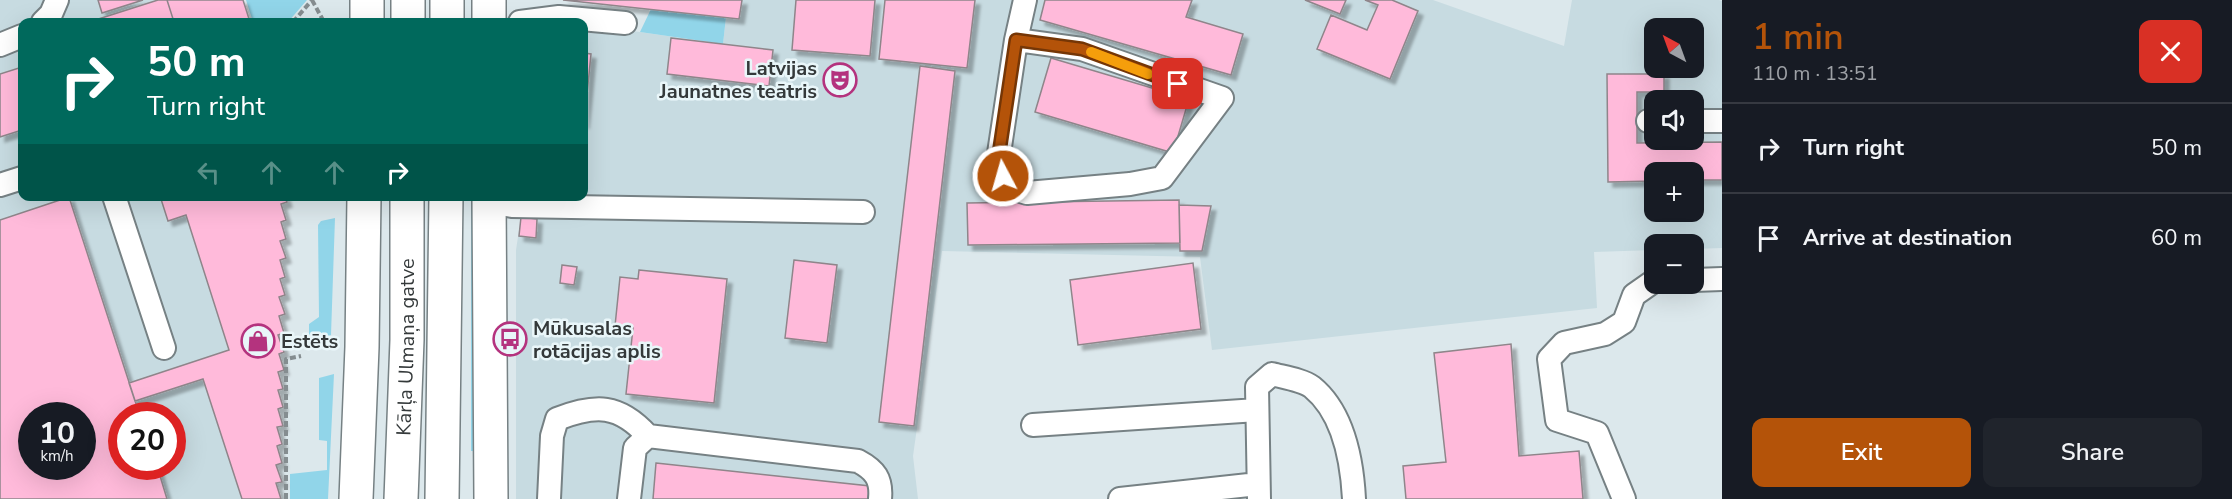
<!DOCTYPE html>
<meta charset="utf-8">
<style>
:root{--surface:#171b24;--page:#20242c;--text:#f1f3f6;--muted:#9ea1a6;--line:#363941;--accent:#b45309}
body{margin:0;font-family:"Nunito Sans",sans-serif;background:var(--page);color:var(--text);height:100vh;display:flex;flex-direction:column;font-size:22px;white-space:nowrap}
*{box-sizing:border-box;margin:0}
p{font-size:20px;color:var(--muted)}
.icon{flex:none;width:33px;height:33px;fill:none;stroke:currentColor;stroke-width:2;stroke-linecap:round;stroke-linejoin:round}
.map{position:relative;flex:1;overflow:hidden}
.details{display:flex;flex-direction:column;background:var(--surface);width:510px}
.details>*{flex:none}
.hud{position:absolute;left:18px;top:18px;width:570px;height:183px;border-radius:12px;box-shadow:0 6px 24px #0002;background:#00695c;color:#fff;overflow:hidden}
.needle{width:39px;rotate:319deg}
.tools{position:absolute;left:1644px;top:18px;display:grid;gap:12px}
.tools a{display:grid;place-items:center;width:60px;height:60px;border-radius:12px;background:var(--surface);box-shadow:0 6px 24px #0002;font-size:30px}
.speed{position:absolute;left:18px;top:402px;display:flex;gap:12px;font-size:30px;font-weight:700;text-align:center}
.speed>*{display:grid;place-content:center;width:78px;height:78px;border-radius:50%;background:var(--surface);box-shadow:0 6px 24px #0002;line-height:1}
.speed small{font-size:15px;font-weight:400}
.speed .limit{border:9px solid #d22;background:#fff;color:#111}
.pin{position:absolute;display:grid;place-items:center;width:51px;height:51px;color:#fff;margin:-26px;border-radius:12px;box-shadow:0 3px 9px #0006}
.me{position:absolute;width:66px;margin:-33px;rotate:354deg;stroke-linejoin:round;filter:drop-shadow(0 0 4px #0008)}
.turn{display:flex;align-items:center;gap:21px;height:126px;padding:0 30px;font-size:27px}
.turn .icon{width:78px;height:78px;stroke-width:2.5}
.turn b{display:block;font-size:42px;line-height:51px}
.lanes{display:flex;align-items:center;height:57px;padding:0 30px;background:#0003;justify-content:center;gap:30px;direction:ltr}
.lanes .off{opacity:.35}
.round{display:grid;place-items:center;flex:none;width:63px;height:63px;border-radius:12px;background:var(--page)}
.summary{display:flex;align-items:center;justify-content:space-between;height:102px;padding:0 30px}
h1{font-size:36px;font-weight:600;line-height:45px;color:var(--accent)}
.primary-button{display:flex;gap:12px;margin-top:auto;padding:12px 30px}
.primary-button a{flex:1;height:69px;border-radius:12px;background:var(--accent);color:#fff;font-size:24px;font-weight:600;line-height:69px;text-align:center}
.primary-button a+a{background:var(--page);color:var(--text)}
ul{padding:0;list-style:none}
li{display:flex;align-items:center;gap:18px;height:90px;padding:0 30px;border-top:2px solid var(--line)}
li div{flex:1}
li b{display:block;font-size:22px}
li em{font-style:normal}
main{display:flex;flex:1;min-height:0}
.map>svg:first-child{display:block}
</style>
<main>
<div class="map">
<svg width="1722" height="499" viewBox="0 0 1722 499">
<defs>
<filter id="shadow"><feDropShadow dx="5" dy="5" stdDeviation="1.5" flood-color="#0004"/></filter>
</defs>
<rect width="100%" height="100%" fill="#dce8ec"/>
<path fill="#c7dbe1" fill-rule="evenodd" d="M 0,0 L 232,0 L 239,22 L 22,22 L 22,196 L 270,197 L 279,499 L 0,499 ZM 32,416 L 82,416 L 82,466 L 32,466 ZM 122,416 L 172,416 L 172,466 L 122,466 Z
M 563,0 L 1433,0 L 1564,46 L 1572,0 L 1719,0 L 1722,1 L 1722,248 L 1694,249 L 1694,244 L 1654,244 L 1654,250 L 1594,252 L 1597,308 L 1212,350 L 1200,257 L 942,251 L 913,456 L 918,499 L 516,499 L 516,250 L 521,217 L 537,218 L 537,197 L 584,196 L 584,24 L 723,44 L 726,18 ZM 1654,28 L 1694,28 L 1694,68 L 1654,68 ZM 1654,100 L 1694,100 L 1694,140 L 1654,140 ZM 1654,172 L 1694,172 L 1694,212 L 1654,212 Z"/>
<path fill="#91d5e9" d="M 246,0 L 307,0 L 288,22 L 253,22 Z
M 651,9 L 726,17 L 723,44 L 640,32 Z
M 471,197 L 478,197 L 479,451 L 471,451 Z
M 335,218 L 331,335 L 318,340 L 312,338 L 309,334 L 309,324 L 319,317 L 318,225 L 321,221 Z
M 334,374 L 328,499 L 290,499 L 290,474 L 327,470 L 327,441 L 319,440 L 319,378 Z"/>
<path fill="#ffbada" stroke="#8f858a" stroke-width="1.5" fill-rule="evenodd" filter="url(#shadow)" d="M 98,0 L 143,0 L 102,13 Z
M 158,0 L 167,0 L 174,22 L 89,22 Z
M 167,0 L 243,0 L 250,22 L 174,22 Z
M 563,0 L 742,0 L 739,19 Z
M 796,0 L 875,0 L 870,56 L 792,50 Z
M 885,0 L 975,0 L 967,68 L 879,59 Z
M 1045,0 L 1192,0 L 1186,17 L 1243,34 L 1231,75 L 1040,20 Z
M 1305,0 L 1346,0 L 1340,14 Z
M 1365,0 L 1392,0 L 1418,11 L 1390,79 L 1317,49 L 1331,15 L 1367,30 L 1378,5 Z
M 671,38 L 773,50 L 769,86 L 667,74 Z
M 584,53 L 591,54 L 584,124 Z
M 1051,58 L 1189,99 L 1173,153 L 1035,112 Z
M 920,66 L 955,71 L 914,426 L 879,422 Z
M 22,67 L 22,130 L 0,137 L 0,74 Z
M 1607,74 L 1664,74 L 1664,92 L 1637,92 L 1637,143 L 1722,142 L 1722,180 L 1694,180 L 1694,172 L 1654,172 L 1654,181 L 1608,182 Z
M 160,196 L 285,196 L 287,202 L 281,204 L 286,220 L 281,222 L 286,239 L 280,241 L 286,258 L 280,260 L 285,277 L 280,279 L 285,295 L 279,297 L 285,314 L 279,316 L 284,333 L 278,335 L 284,352 L 279,354 L 284,370 L 278,372 L 283,389 L 278,390 L 283,407 L 278,409 L 283,426 L 277,427 L 282,444 L 277,446 L 282,463 L 276,465 L 282,482 L 276,483 L 281,499 L 242,499 L 203,379 L 135,401 L 129,383 L 229,350 L 186,215 L 168,221 Z
M 69,197 L 140,416 L 122,416 L 122,466 L 157,466 L 167,499 L 0,499 L 0,220 ZM 32,416 L 82,416 L 82,466 L 32,466 Z
M 1179,200 L 1180,243 L 968,245 L 967,203 Z
M 1179,205 L 1211,206 L 1202,251 L 1180,251 Z
M 521,217 L 537,219 L 536,238 L 519,236 Z
M 794,260 L 837,265 L 827,343 L 785,338 Z
M 1193,263 L 1201,329 L 1078,345 L 1070,280 Z
M 562,265 L 577,267 L 574,285 L 560,283 Z
M 639,270 L 727,279 L 714,403 L 626,394 L 633,328 L 615,326 L 620,277 L 638,279 Z
M 1511,344 L 1519,456 L 1579,451 L 1583,499 L 1406,499 L 1403,466 L 1446,462 L 1434,353 Z
M 656,463 L 870,486 L 868,499 L 653,499 Z"/>
<g fill="none" stroke-linecap="round" stroke-linejoin="round">
<defs>
<path id="minor" d="M 43,22 L 51,14 L 57,0
M 520,22 L 559,17 L 625,23
M 1016,40 L 1082,49 L 1222,98 L 1162,178 L 1130,184 L 1027,193 C 1008,188 1003,178 998,160 L 1016,40 L 1025,0
M 0,45 L 22,36
M 1648,121 L 1654,121
M 1694,121 L 1722,121
M 0,185 L 22,178
M 114,196 L 164,348
M 489,202 L 512,206 L 863,212
M 1694,280 L 1722,279
M 1033,425 L 1257,410
M 549,499 L 552,436 L 557,419 C 596,404 619,404 648,436
M 629,499 L 635,448 L 648,436 L 858,461 C 875,470 882,479 880,499
M 1120,499 L 1258,484
M 1259,499 L 1257,387 L 1272,374 C 1283,377 1303,380 1312,387 C 1344,413 1352,461 1354,499
M 1624,499 L 1597,433 L 1557,420 L 1549,359 L 1564,343 L 1605,334 L 1624,322 L 1634,295 L 1654,281"/>
<g id="highway">
<path d="M 489,0 L 489,22"/>
<path d="M 367,22 L 367,0"/>
<path d="M 408,22 L 408,0"/>
<path d="M 447,22 L 447,0"/>
<path d="M 489,196 L 491,499"/>
<path d="M 356,499 L 362,347 L 364,196"/>
<path id="s1" d="M 401,499 L 407,340 L 407,196"/>
<path d="M 442,499 L 446,196"/>
</g>
</defs>
<use href="#minor" stroke="#768184" stroke-width="26"/>
<use href="#highway" stroke="#768184" stroke-width="36"/>
<path stroke="#858d90" stroke-width="4" stroke-dasharray="6 3" stroke-linecap="butt" d="M 312,0 L 324,22
M 293,22 L 312,0
M 286,499 L 286,359 L 301,356"/>
<use href="#minor" stroke="#fff" stroke-width="22"/>
<use href="#highway" stroke="#fff" stroke-width="33"/>
</g>
<g fill="none" stroke-linecap="round" stroke-linejoin="round">
<defs>
<path id="route" d="M 1003,176 L 998,160 L 1016,40 L 1082,49 L 1178,84"/>
</defs>
<use href="#route" stroke="#753606" stroke-width="15"/>
<use href="#route" stroke="#b45309" stroke-width="10"/>
<path stroke="#f59e0b" stroke-width="10" d="M 1091,52 L 1148,74"/>
</g>
<defs>
<symbol id="theatre-ring" viewBox="-11 -11 22 22"><circle r="9.5" fill="#e9f6f9" stroke="#b4337e" stroke-width="1.5"/><path d="M-5-5.5Q0-4 5-5.5V0Q5 5 0 6Q-5 5-5 0ZM-3.3-2.5H-1v1.5H-3.3ZM1-2.5H3.3v1.5H1ZM-2.8 1Q0 5.5 2.8 1Z" fill="#b4337e"/></symbol>
<symbol id="bus-ring" viewBox="-11 -11 22 22"><circle r="9.5" fill="#e9f6f9" stroke="#b4337e" stroke-width="1.5"/><path d="M-5-6H5V4H4V6H2V4H-2V6H-4V4H-5ZM-3.5-4V0h7V-4ZM-3.5 1.2v1.5H-2V1.2ZM2 1.2v1.5H3.5V1.2Z" fill="#b4337e"/></symbol>
<symbol id="shop-ring" viewBox="-11 -11 22 22"><circle r="9.5" fill="#e9f6f9" stroke="#b4337e" stroke-width="1.5"/><path d="M-5-2.5h2.3a2.7 3.5 0 0 1 5.4 0H5L5.5 6h-11ZM-1.5-2.5h3a1.5 2.3 0 0 0-3 0Z" fill="#b4337e"/></symbol>
</defs>
<g fill-rule="evenodd">
<use href="#theatre-ring" x="821" y="61" width="38" height="38"/>
<use href="#bus-ring" x="491" y="320" width="38" height="38"/>
<use href="#shop-ring" x="239" y="322" width="38" height="38"/>
</g>
<g text-anchor="middle" dominant-baseline="central" stroke-width="5" stroke-linejoin="round" paint-order="stroke">
<g font-size="20" font-weight="bold" fill="#34393a" stroke="#e9f6f9" text-anchor="start">
<text x="817" y="68" text-anchor="end">Latvijas<tspan x="817" dy="23">Jaunatnes teātris</tspan></text>
<text x="533" y="328">Mūkusalas<tspan x="533" dy="23">rotācijas aplis</tspan></text>
<text x="281" y="341">Estēts</text>
</g>
<g font-size="20" fill="#34393a" stroke="#e9f6f9">
<text stroke="none"><textPath href="#s1" startOffset="152">Kārļa Ulmaņa gatve</textPath></text>
</g>
</g>
</svg>
<div class="tools">
<a><svg class="needle" viewBox="-14 -14 28 28"><path d="M0-13l5 13h-10z" fill="#e53935"/><path d="M0 13l5-13h-10z" fill="#9ea1a6"/></svg></a>
<a><svg class="icon" aria-label="sound" viewBox="0 0 24 24"><path d="M4 9h4l5-4v14l-5-4H4zM17 9q2 3 0 6"/></svg></a>
<a>+</a>
<a>−</a>
</div>
<div class="speed"><div>10<small>km/h</small></div><div class="limit">20</div></div>
<div class="pin" style="left:1178px;top:84px;background:#d93025"><svg class="icon" aria-label="arrive" viewBox="0 0 24 24"><path d="M6 21V4h12l-3 4 3 4H6"/></svg></div>
<svg class="me" style="left:1003px;top:176px" viewBox="-20 -20 40 40"><circle r="17" fill="#b45309" stroke="#fff" stroke-width="3"/><path d="M0-11L8 9 0 5-8 9z" fill="#fff"/></svg>
<div class="hud">
<div class="turn"><svg class="icon" aria-label="right" viewBox="0 0 24 24"><path d="M7 20v-9h11M14 6l5 5-5 5"/></svg><div><b>50 m</b>Turn right</div></div>
<div class="lanes"><svg class="icon off" aria-label="left" viewBox="0 0 24 24"><path d="M17 20v-9H6M10 6l-5 5 5 5"/></svg><svg class="icon off" aria-label="ahead" viewBox="0 0 24 24"><path d="M12 20V5M6 11l6-6 6 6"/></svg><svg class="icon off" aria-label="ahead" viewBox="0 0 24 24"><path d="M12 20V5M6 11l6-6 6 6"/></svg><svg class="icon" aria-label="right" viewBox="0 0 24 24"><path d="M7 20v-9h11M14 6l5 5-5 5"/></svg></div>
</div>
</div>
<section class="details">
<div class="summary"><div><h1>1 min</h1><p>110 m · 13:51</p></div><a class="round" style="background:#d93025;color:#fff"><svg class="icon" aria-label="close" viewBox="0 0 24 24"><path d="M6 6l12 12M18 6L6 18"/></svg></a></div>
<ul>
<li><svg class="icon" aria-label="right" viewBox="0 0 24 24"><path d="M7 20v-9h11M14 6l5 5-5 5"/></svg><div><b>Turn right</b></div><em>50 m</em></li>
<li><svg class="icon" aria-label="arrive" viewBox="0 0 24 24"><path d="M6 21V4h12l-3 4 3 4H6"/></svg><div><b>Arrive at destination</b></div><em>60 m</em></li>
</ul>
<div class="primary-button"><a>Exit</a><a>Share</a></div>
</section>
</main>
